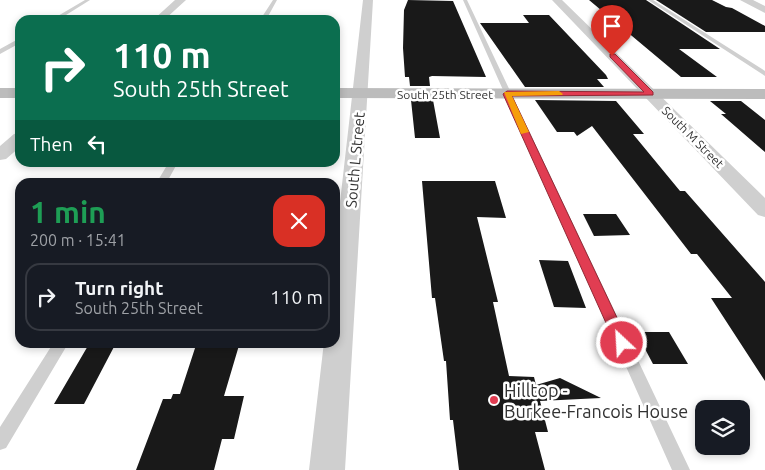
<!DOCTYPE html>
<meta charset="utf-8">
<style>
:root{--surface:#171b24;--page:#20242c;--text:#f1f3f6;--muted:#9ea1a6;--line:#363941}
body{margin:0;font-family:Ubuntu,sans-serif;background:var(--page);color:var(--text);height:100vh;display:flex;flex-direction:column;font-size:19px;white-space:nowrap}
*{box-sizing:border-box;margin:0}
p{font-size:16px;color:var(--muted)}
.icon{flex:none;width:28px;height:28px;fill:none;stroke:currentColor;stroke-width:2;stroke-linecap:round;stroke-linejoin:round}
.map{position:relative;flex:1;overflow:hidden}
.panel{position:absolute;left:15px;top:178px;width:325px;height:170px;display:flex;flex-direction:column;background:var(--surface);border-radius:15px;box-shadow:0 2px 8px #0003}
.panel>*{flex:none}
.hud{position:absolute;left:15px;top:15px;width:325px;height:152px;border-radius:15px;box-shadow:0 2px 8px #0003;background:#0b6e4f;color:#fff;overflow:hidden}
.tools{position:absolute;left:695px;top:400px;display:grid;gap:10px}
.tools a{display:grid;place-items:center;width:55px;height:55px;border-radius:10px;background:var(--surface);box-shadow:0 2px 8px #0003;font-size:25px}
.pin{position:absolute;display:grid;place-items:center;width:42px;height:42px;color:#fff;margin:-51px -21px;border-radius:50% 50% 50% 0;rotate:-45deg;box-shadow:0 0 5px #0007}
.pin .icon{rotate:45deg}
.me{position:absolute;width:55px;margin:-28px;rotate:335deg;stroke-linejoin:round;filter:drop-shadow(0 0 4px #0008)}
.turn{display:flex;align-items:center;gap:18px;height:105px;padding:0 15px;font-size:22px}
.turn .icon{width:65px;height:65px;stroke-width:2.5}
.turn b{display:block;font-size:35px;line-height:42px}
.then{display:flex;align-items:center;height:48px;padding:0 15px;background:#0003;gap:10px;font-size:19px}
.round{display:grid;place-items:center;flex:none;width:52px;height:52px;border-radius:15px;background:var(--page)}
.headline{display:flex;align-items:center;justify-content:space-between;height:85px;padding:0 15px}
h1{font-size:30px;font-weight:700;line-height:38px;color:#1e9e55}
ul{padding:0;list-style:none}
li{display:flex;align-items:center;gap:15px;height:68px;margin:0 10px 8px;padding:0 5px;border:2px solid var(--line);border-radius:15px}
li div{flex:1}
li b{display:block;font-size:19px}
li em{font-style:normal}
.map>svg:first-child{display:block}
</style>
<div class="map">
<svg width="765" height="470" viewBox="0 0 765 470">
<rect width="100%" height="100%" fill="#fff"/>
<path fill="#191919" d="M 408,0 L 453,1 L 486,77 L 432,76 L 429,77 L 430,86 L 410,86 L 409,77 L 405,77 L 403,48 L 404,10 Z
M 589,0 L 646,0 L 720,49 L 679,49 L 717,77 L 681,77 Z
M 656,0 L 712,0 L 726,7 L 732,8 L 765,26 L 765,32 L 706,32 Z
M 523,15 L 549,15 L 606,75 L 608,79 L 597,79 L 604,87 L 525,87 L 480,23 L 529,23 Z
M 411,100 L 433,100 L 440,138 L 415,138 Z
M 535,100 L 616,101 L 644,134 L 633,134 L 680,191 L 685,191 L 765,282 L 765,381 L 711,298 L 732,298 L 697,254 L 691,254 L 592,126 L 577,136 L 574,132 L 557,132 Z
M 710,101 L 741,101 L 765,120 L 765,152 L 721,114 L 726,114 Z
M 422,181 L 495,181 L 506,218 L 477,217 L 498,302 L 493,302 L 509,376 L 534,377 L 536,385 L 560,378 L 601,398 L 540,401 L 548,432 L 535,432 L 545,470 L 459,470 L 453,420 L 450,420 L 446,361 L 444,361 L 435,298 L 432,298 Z
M 583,214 L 616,214 L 630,235 L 594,236 Z
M 539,260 L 568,261 L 586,308 L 554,307 Z
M 636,332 L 669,332 L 688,364 L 653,364 Z
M 197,342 L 240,342 L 224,396 L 244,396 L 234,439 L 222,439 L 214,470 L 136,470 L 163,399 L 171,399 L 173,394 L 180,394 Z
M 116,343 L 84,404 L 54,404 L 89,344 Z"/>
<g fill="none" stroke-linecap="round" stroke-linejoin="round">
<path fill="#cfcfcf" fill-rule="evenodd" d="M 85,0 L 90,0 L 58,20 L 51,20 Z
M 273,0 L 277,0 L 266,20 L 260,20 Z
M 463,0 L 467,0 L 690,470 L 672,470 Z
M 648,0 L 653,0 L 765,71 L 765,76 Z
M 20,38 L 20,43 L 0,54 L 0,49 Z
M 169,162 L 178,162 L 167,182 L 157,182 Z
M 54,342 L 69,342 L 6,448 L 0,450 L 0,427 Z"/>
<path fill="#cfcfcf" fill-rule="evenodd" d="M 175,0 L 186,0 L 164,20 L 153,20 Z
M 363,0 L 373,0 L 345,470 L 309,470 L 324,342 L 335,342 L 335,246 Z
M 552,0 L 562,0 L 765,198 L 765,217 L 758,215 Z
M 740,0 L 753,0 L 765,6 L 765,13 Z
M 20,133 L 20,147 L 6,159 L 0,160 L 0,146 L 14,134 Z"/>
<path fill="#bcbcbc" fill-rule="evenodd" d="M 0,88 L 20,88 L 20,98 L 0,98 Z
M 335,88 L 765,89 L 765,99 L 335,98 Z"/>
</g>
<path fill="#e13d52" stroke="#922835" d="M 610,54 L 615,54 L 653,92 L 653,95 L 512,96 L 629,343 L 627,347 L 622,349 L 617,347 L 615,343 L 503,94 L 507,91 L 644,92 L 610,57 Z"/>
<path fill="#f59e0b" d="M 559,91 L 563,94 L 562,95 L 512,96 L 529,132 L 521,134 L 504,92 Z"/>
<circle fill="#e13d52" stroke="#fff" stroke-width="2" cx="494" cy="400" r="5"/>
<g text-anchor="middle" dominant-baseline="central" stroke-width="5" stroke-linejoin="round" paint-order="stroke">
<g font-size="12" fill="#323232" stroke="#fff">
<text x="445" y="94">South 25th Street</text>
<text transform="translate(693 137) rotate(45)">South M Street</text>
</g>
<g font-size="15" fill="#323232" stroke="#fff">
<text transform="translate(355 160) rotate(-85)">South L Street</text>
</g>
<g font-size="18" fill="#323232" stroke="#fff" text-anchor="start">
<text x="504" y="390">Hilltop -<tspan x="504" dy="21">Burkee-Francois House</tspan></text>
</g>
</g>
</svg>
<div class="tools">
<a><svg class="icon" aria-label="layers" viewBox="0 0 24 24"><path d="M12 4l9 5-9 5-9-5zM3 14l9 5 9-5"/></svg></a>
</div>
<div class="pin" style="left:612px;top:56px;background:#d93025"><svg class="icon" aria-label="arrive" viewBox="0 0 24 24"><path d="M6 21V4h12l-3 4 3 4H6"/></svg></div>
<svg class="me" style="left:622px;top:343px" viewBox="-20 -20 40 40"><circle r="17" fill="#e13d52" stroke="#fff" stroke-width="3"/><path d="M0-11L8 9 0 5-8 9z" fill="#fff"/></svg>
<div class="hud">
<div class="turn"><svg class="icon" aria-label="right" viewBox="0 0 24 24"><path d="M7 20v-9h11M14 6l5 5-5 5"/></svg><div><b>110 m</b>South 25th Street</div></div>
<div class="then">Then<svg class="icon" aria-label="left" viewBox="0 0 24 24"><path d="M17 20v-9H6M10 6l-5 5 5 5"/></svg></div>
</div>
<section class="panel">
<div class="headline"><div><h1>1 min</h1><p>200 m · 15:41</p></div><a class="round" style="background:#d93025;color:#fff"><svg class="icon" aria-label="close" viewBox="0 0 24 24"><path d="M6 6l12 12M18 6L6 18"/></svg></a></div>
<ul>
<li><svg class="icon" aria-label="right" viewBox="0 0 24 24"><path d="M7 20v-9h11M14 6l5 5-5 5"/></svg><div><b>Turn right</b><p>South 25th Street</p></div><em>110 m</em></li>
</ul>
</section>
</div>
